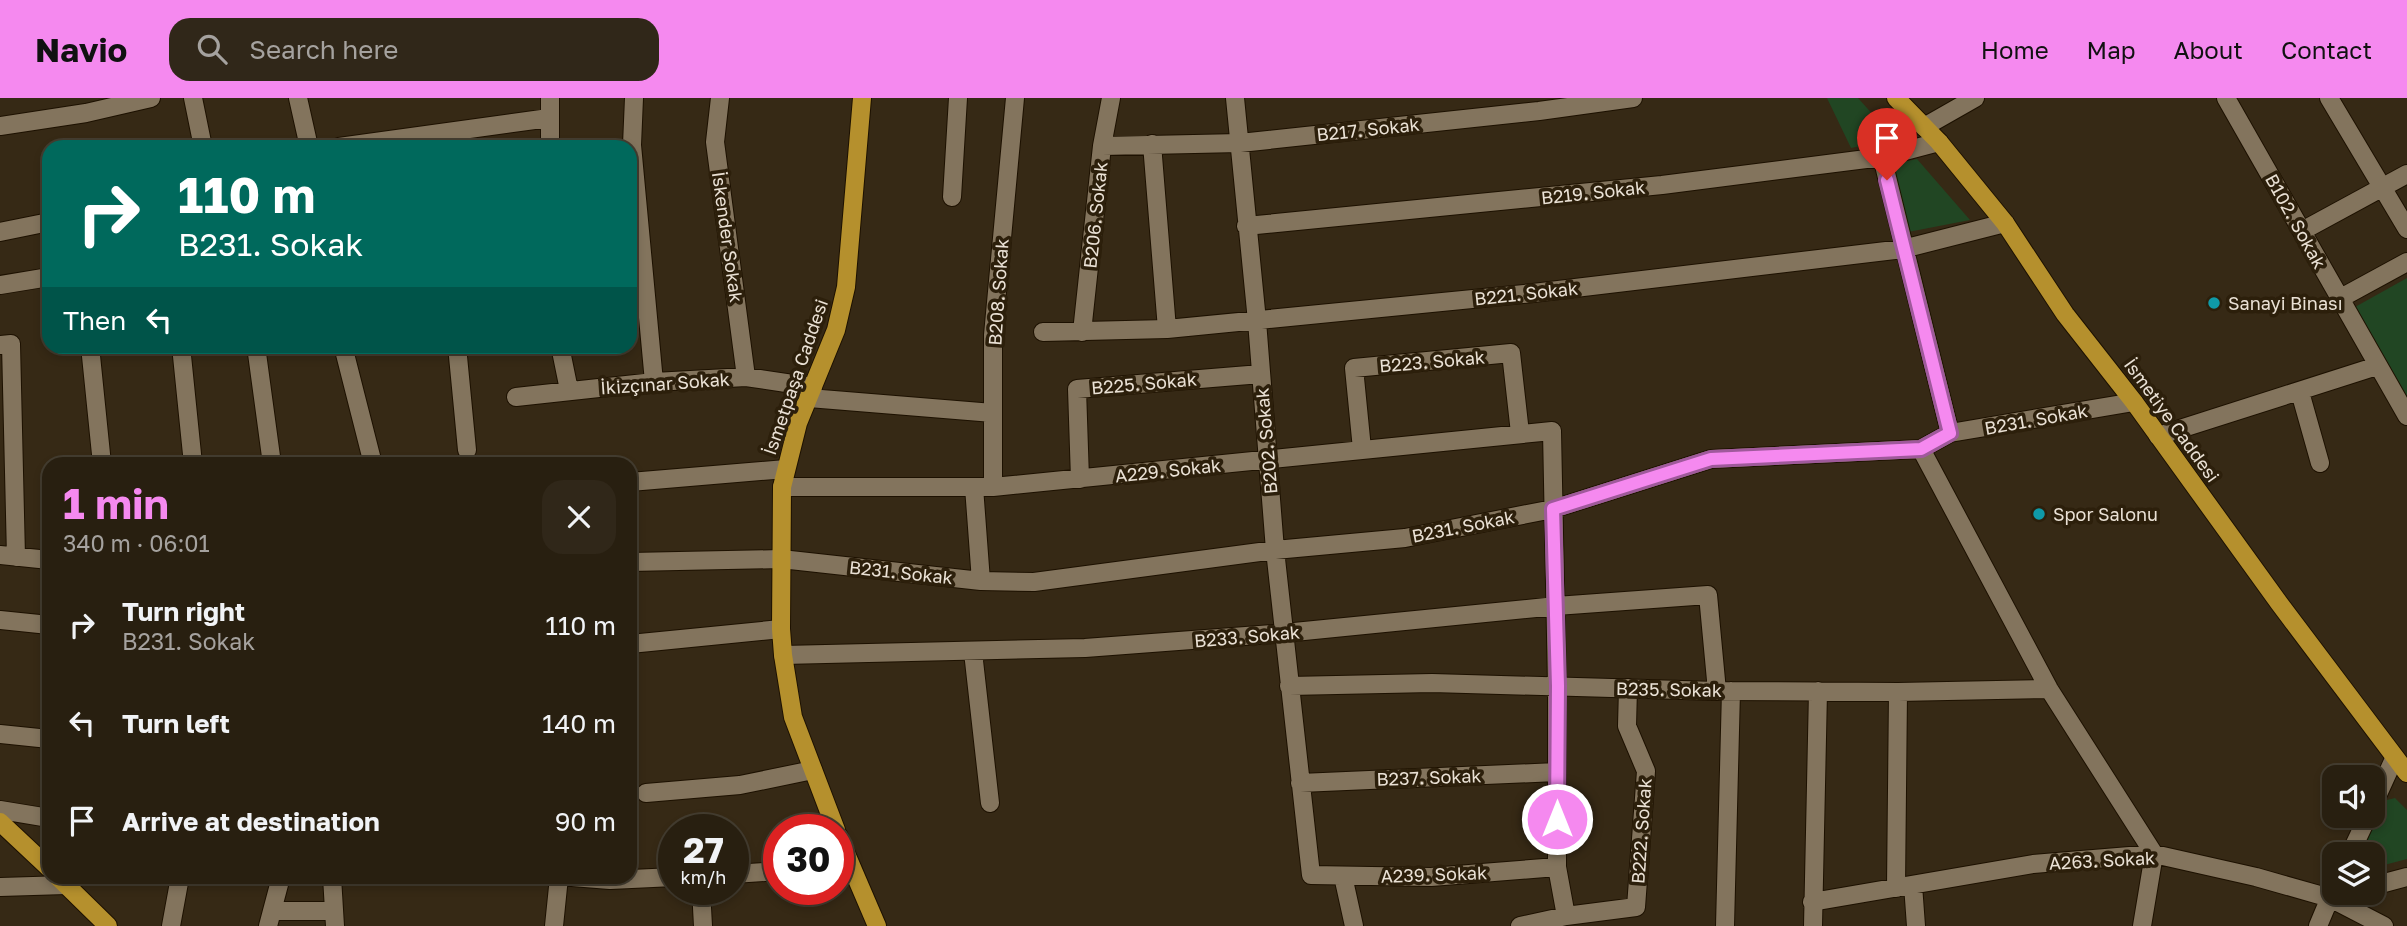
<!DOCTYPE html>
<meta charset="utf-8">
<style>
:root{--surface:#281f10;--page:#302719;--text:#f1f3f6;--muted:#a5a29f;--line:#443d30;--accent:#f589ef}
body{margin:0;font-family:"Golos Text",sans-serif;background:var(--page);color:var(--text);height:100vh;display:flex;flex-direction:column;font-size:26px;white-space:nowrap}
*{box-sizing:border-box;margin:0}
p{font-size:23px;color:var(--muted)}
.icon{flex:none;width:38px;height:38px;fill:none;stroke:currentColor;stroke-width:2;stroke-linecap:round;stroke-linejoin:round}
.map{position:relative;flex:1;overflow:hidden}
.sheet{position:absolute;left:42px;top:359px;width:595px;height:427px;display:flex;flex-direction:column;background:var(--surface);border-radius:21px;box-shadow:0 4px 10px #0003,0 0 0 2px var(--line)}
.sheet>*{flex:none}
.hud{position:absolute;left:42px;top:42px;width:595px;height:214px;border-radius:21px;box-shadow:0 4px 10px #0003,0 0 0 2px var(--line);background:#00695c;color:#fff;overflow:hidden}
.fabs{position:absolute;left:2322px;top:667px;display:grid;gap:14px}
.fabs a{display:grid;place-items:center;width:63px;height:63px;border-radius:14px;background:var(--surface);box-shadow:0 4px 10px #0003,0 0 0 2px var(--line);font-size:35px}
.speed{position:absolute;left:658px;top:716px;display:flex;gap:14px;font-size:35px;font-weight:700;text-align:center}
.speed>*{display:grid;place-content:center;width:91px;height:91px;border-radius:50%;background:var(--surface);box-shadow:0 4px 10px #0003,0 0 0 2px var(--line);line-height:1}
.speed small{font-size:18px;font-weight:400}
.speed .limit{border:10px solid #d22;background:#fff;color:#111}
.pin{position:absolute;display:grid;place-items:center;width:60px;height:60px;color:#fff;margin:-72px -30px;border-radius:50% 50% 50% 0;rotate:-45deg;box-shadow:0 0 7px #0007}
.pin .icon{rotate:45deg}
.me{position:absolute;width:77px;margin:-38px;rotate:0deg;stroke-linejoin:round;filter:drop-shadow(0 0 5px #0008)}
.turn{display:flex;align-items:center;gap:24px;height:147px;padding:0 21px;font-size:32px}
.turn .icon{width:91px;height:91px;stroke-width:2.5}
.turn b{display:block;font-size:49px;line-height:60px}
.then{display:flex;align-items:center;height:66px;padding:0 21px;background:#0003;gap:14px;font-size:26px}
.round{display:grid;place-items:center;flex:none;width:74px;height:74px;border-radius:21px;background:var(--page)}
.headline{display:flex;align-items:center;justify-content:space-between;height:119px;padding:0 21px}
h1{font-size:42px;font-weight:700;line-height:52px;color:var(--accent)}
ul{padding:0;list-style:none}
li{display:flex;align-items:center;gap:21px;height:98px;padding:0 21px}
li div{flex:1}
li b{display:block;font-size:26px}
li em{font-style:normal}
header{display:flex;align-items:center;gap:42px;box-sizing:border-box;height:98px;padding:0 35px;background:var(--accent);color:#111}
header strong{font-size:33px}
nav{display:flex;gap:38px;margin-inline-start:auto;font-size:24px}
.search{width:490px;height:63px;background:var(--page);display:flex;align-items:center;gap:18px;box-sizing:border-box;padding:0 24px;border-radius:21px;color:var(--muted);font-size:26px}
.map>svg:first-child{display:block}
</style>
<header>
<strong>Navio</strong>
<div class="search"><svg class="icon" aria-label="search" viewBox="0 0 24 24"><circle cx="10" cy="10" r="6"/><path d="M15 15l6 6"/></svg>Search here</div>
<nav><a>Home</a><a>Map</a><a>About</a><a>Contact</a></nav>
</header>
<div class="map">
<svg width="2407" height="828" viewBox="0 0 2407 828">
<rect width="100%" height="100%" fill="#362915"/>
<path fill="#214623" d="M 1827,0 L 1858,0 L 1895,41 L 1851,50 Z
M 1917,61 L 1970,122 L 1903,135 L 1889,67 Z
M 2407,180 L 2407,303 L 2355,209 Z
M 2395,700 L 2407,712 L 2407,761 L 2373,770 L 2373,756 L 2357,756 L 2383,703 Z"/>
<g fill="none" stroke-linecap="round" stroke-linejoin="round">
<defs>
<path id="minor" d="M 193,0 L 203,49
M 298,0 L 309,49
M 634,0 L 632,47 L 654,284
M 720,0 L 715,44 L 746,279
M 1235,0 L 1257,223 L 1275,452 L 1311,777 L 1431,779 L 1557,769
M 2226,0 L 2407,318
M 2329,0 L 2407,131
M 0,28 L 86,15 L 151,0
M 1924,29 L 1975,0
M 1152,46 L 1167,231
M 1102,48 L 1240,45 L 1539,13 L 1633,0
M 339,49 L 549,20
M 550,49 L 550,0
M 1882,59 L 1950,335
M 952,99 L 958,0
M 1246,128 L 1662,87 L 1882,59 L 1939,44
M 2302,133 L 2407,76
M 0,134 L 49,124
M 0,187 L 49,179
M 2339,201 L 2407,164
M 1043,234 L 1167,231 L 1533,195 L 1903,151 L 2005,125
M 1082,234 L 1102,48 L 1111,0
M 0,247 L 11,246 L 16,459
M 90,248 L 102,366
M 181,248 L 193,366
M 256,248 L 272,366
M 343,248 L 373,366
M 457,248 L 467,352
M 560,248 L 569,292
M 2300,294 L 2320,365
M 516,299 L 654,284 L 746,279 L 813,289
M 809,300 L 993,315
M 2158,338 L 2377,268
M 1362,351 L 1354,270 L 1511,255 L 1520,335
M 1921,351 L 2049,591 L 2154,756 L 2142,828
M 1080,381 L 1077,291 L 1261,276
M 630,384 L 786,371
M 782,389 L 993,389 L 1552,333 L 1557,588 L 1557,769 L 1566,818
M 974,389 L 981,483
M 993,389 L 993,237 L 1015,0
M 0,457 L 49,462
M 630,464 L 781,461 L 981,483 L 1034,484 L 1275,452 L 1405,440 L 1553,411 L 1711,361 L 1921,351 L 1950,335 L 2134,304
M 0,522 L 49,527
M 630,546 L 781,531
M 973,554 L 990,705
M 783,557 L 1085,550 L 1284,535 L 1556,508 L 1708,497 L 1717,593
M 1289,588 L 1432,585 L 1717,593 L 1898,594 L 2049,591
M 0,636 L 49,641
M 1300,685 L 1557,674
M 646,695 L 740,687 L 813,672
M 2373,707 L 2394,661
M 0,712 L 49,720
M 2350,756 L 2368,718
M 733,776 L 779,773
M 1343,778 L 1354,828
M 332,779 L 335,828
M 572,779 L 610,782 L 674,779
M 1913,787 L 1916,828
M 2373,788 L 2407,779
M 0,789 L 66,787
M 1896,790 L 1898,594
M 701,791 L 703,828
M 1812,804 L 2033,766 L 2154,756 L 2256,779 L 2330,800 L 2384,828
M 272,813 L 334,813
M 171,828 L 180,779
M 268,828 L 281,779
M 554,828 L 559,779
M 1520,828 L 1566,818 L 1636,809 L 1646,673 L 1627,628 L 1628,590
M 1725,828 L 1731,593
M 1813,828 L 1818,593
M 2318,828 L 2334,790"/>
<path id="major" d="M 1896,0 L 1939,44 L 2005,125 L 2065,216 L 2134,304 L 2279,505 L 2407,675
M 0,724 L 49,770
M 836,732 L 793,619 L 783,557 L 781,531 L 782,389 L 798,325 L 836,232 L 846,189 L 862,0
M 838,737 L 877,828
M 58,779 L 108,828"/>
</defs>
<use href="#minor" stroke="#1d1101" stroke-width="20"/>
<use href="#major" stroke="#1d1101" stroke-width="20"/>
<use href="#minor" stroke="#83745d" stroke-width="18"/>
<use href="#major" stroke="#b5902d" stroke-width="18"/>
</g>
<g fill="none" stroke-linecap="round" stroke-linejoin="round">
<defs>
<path id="route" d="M 1557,721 L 1558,588 L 1553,411 L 1711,361 L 1921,351 L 1950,335 L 1887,82"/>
</defs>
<use href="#route" stroke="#9f599b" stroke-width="18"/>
<use href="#route" stroke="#f589ef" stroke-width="12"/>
</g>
<g fill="#0f9aa8" stroke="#2c1f0b" stroke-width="2.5">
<circle cx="2214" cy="205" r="7"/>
<circle cx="2039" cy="416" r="7"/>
</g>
<g text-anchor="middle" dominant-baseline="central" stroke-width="7" stroke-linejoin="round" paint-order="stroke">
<g font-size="18" fill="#eae1d5" stroke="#2c1f0b">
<text transform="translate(1368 31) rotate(-6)">B217. Sokak</text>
<text transform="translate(1593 94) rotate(-6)">B219. Sokak</text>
<text transform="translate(1095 117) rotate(-84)">B206. Sokak</text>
<text transform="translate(2296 123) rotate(61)">B102. Sokak</text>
<text transform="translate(728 139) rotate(82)">İskender Sokak</text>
<text transform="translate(998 194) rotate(-86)">B208. Sokak</text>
<text transform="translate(1526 195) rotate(-6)">B221. Sokak</text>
<text transform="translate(1432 263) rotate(-5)">B223. Sokak</text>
<text transform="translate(795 279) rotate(-71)">İsmetpaşa Caddesi</text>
<text transform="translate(665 285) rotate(-4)">İkizçınar Sokak</text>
<text transform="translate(1144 285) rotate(-5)">B225. Sokak</text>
<text transform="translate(2036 321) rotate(-10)">B231. Sokak</text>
<text transform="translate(2172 322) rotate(54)">İsmetiye Caddesi</text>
<text transform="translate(1266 343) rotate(-95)">B202. Sokak</text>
<text transform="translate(1168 372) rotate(-6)">A229. Sokak</text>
<text transform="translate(1463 428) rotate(-11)">B231. Sokak</text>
<text transform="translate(901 474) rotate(6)">B231. Sokak</text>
<text transform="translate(1247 538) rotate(-5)">B233. Sokak</text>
<text transform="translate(1669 591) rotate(1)">B235. Sokak</text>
<text transform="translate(1429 679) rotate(-2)">B237. Sokak</text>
<text transform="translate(1641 733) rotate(-86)">B222. Sokak</text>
<text transform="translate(2102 762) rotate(-3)">A263. Sokak</text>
<text transform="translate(1434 776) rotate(-2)">A239. Sokak</text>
</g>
<g font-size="18" fill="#eae1d5" stroke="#2c1f0b" text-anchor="start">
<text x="2228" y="205">Sanayi Binası</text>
<text x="2053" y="416">Spor Salonu</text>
</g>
</g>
</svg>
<div class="fabs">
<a><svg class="icon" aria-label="sound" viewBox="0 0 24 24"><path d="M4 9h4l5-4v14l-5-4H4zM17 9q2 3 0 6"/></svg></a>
<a><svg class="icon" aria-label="layers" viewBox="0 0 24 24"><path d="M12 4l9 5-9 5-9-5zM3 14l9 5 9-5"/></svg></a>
</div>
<div class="speed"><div>27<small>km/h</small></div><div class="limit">30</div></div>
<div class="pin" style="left:1887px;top:82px;background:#d93025"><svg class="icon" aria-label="arrive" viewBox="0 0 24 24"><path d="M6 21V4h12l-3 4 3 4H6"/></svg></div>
<svg class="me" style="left:1557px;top:721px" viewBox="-20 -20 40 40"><circle r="17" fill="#f589ef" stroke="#fff" stroke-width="3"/><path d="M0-11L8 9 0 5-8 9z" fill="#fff"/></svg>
<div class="hud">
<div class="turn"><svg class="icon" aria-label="right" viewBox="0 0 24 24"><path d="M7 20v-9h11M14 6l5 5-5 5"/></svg><div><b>110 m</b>B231. Sokak</div></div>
<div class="then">Then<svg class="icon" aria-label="left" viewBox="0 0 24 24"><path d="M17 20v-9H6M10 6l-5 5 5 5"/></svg></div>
</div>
<section class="sheet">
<div class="headline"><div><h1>1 min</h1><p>340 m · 06:01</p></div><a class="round"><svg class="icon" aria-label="close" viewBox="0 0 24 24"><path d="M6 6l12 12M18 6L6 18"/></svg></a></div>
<ul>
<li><svg class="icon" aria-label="right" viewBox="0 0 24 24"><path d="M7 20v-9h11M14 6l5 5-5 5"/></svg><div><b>Turn right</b><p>B231. Sokak</p></div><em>110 m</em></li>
<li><svg class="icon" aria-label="left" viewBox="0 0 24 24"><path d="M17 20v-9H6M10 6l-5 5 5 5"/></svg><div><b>Turn left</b></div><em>140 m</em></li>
<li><svg class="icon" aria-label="arrive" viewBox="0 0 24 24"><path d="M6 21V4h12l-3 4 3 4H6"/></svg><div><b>Arrive at destination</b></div><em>90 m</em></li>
</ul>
</section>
</div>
